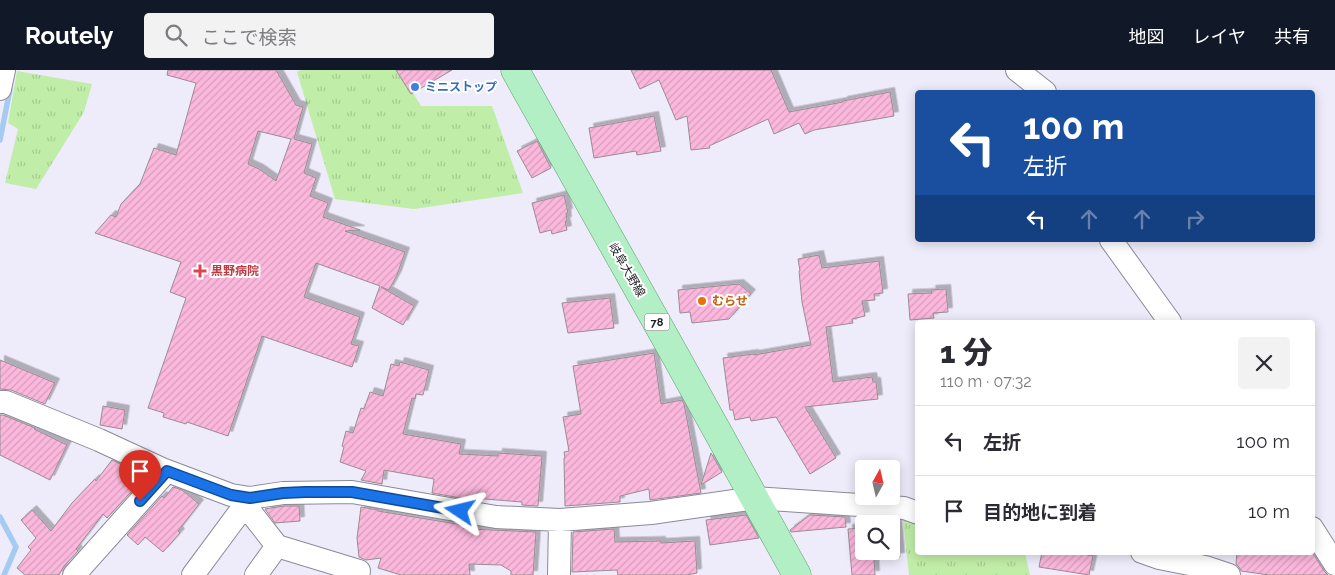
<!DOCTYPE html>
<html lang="ja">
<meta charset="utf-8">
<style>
:root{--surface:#fff;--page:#f2f2f3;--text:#2b2b33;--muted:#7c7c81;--line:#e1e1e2;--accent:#111827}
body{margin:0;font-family:Raleway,"Noto Sans JP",sans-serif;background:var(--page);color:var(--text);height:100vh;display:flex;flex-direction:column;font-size:19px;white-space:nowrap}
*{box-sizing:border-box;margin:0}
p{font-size:16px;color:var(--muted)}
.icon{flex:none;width:28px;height:28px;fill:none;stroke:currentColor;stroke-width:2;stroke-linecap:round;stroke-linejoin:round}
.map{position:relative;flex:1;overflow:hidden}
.sheet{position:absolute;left:915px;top:250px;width:400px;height:235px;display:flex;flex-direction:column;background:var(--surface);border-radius:5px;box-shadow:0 2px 12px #0003}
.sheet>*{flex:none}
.hud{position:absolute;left:915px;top:20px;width:400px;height:152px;border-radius:5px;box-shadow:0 2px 12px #0003;background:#1a4fa0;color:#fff;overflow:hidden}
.needle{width:32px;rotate:8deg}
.fabs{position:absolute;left:855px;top:390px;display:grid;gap:10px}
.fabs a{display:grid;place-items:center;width:45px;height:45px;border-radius:5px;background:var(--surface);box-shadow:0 2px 12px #0003;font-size:25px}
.pin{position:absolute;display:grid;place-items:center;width:42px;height:42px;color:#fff;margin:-51px -21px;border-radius:50% 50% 50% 0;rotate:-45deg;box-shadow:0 0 5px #0007}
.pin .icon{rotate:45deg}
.me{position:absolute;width:55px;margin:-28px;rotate:280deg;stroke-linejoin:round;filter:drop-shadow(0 0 4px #0008)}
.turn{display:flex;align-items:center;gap:18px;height:105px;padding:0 25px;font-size:22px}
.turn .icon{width:65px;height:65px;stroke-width:2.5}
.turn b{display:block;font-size:35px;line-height:42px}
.lanes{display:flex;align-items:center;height:48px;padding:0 25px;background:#0003;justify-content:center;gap:25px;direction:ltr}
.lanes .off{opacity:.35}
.round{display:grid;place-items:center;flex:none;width:52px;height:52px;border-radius:5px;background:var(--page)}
.head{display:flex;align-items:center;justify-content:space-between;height:85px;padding:0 25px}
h1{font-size:30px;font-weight:800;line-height:38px}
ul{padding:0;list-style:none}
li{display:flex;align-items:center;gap:15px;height:70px;padding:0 25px;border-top:1px solid var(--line)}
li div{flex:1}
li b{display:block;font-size:19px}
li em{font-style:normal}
header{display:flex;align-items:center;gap:30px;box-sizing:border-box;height:70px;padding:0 25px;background:var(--accent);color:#fff}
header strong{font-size:24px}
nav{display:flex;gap:28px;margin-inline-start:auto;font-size:18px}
.search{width:350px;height:45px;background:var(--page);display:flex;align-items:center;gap:12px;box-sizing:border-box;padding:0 18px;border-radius:5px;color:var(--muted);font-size:19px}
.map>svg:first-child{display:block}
</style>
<header>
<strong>Routely</strong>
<div class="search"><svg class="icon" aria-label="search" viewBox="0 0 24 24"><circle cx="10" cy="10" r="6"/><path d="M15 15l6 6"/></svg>ここで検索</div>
<nav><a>地図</a><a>レイヤ</a><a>共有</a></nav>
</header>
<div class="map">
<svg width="1335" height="505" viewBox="0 0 1335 505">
<defs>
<pattern id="grass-tufts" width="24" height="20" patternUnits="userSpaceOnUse" patternTransform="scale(1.25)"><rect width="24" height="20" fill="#c0eda7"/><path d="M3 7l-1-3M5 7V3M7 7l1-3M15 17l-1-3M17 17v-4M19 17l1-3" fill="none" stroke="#a5cb90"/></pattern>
<pattern id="building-hatch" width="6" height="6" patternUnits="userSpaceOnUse" patternTransform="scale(1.25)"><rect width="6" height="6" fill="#fbb7dc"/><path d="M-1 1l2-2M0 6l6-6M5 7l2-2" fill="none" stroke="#d79dbd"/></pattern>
<filter id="shadow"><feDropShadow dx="4.5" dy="-4.5" stdDeviation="0" flood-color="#0004"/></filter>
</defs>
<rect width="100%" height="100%" fill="#eeebfa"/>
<path fill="url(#grass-tufts)" d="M 300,0 L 399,0 L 421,36 L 492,36 L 523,123 L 414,139 L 335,129 L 297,2 Z
M 17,1 L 92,14 L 84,42 L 36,119 L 5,113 L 18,59 L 8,53 Z
M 903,450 L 917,453 L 918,482 L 1025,483 L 1030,505 L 909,505 Z"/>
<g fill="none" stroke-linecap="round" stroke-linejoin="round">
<path stroke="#a5cbf2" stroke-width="5.5" d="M 0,70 L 10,19
M 0,447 L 16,477 L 4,505"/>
</g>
<path fill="url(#building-hatch)" stroke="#9a8c93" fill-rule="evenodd" filter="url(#shadow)" d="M 168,0 L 276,0 L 296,35 L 303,37 L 294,69 L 312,74 L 304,103 L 316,108 L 310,126 L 328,133 L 323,147 L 360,160 L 345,161 L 405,182 L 397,205 L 389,220 L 381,217 L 414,236 L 403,255 L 372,238 L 380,216 L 316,193 L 304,227 L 360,247 L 351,274 L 359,276 L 352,297 L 262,266 L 228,366 L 187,352 L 186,354 L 163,347 L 164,343 L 148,338 L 186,228 L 170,222 L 181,192 L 95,163 L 111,145 L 116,147 L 121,134 L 140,114 L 154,78 L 176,85 L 196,13 L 167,5 ZM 258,61 L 291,69 L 276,111 L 259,99 L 248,94 Z
M 396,0 L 452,0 L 411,24 Z
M 631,0 L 771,0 L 789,42 L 843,32 L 843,31 L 890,22 L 894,46 L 814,60 L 805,64 L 799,53 L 774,64 L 768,49 L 709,76 L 710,78 L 691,80 L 687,46 L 676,50 L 659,10 L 640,19 Z
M 654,46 L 661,81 L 637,85 L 636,81 L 594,88 L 589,58 Z
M 537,71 L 551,98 L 532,108 L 517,81 Z
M 564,125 L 568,143 L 566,143 L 567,151 L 565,151 L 567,160 L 552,164 L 551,160 L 540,163 L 532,133 Z
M 819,185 L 822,198 L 879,191 L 883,223 L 874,224 L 875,230 L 862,231 L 865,246 L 852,249 L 853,253 L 826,257 L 833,312 L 872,307 L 873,312 L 876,312 L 878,329 L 805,337 L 836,388 L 810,404 L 776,347 L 751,351 L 750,347 L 735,350 L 733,340 L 730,340 L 723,288 L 754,284 L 754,285 L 811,275 L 802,232 L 799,201 L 800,201 L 798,189 Z
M 739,214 L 751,224 L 729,249 L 692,253 L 690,242 L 680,243 L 678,220 Z
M 946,219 L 948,242 L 933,243 L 934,248 L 910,250 L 908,224 L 932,223 L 931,220 Z
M 610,228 L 614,258 L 568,263 L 562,233 Z
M 654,283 L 661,334 L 682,330 L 684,334 L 701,423 L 650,430 L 649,419 L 620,426 L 620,432 L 565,436 L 564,388 L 565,388 L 564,382 L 569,381 L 563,347 L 581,344 L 573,296 Z
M 0,290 L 55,313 L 45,334 L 11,320 L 0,319 Z
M 400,292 L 429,300 L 423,325 L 416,324 L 415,329 L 412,328 L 403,364 L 461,374 L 459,384 L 498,386 L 498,383 L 542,386 L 538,436 L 522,435 L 522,432 L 473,428 L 472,430 L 432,423 L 434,409 L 384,400 L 382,414 L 361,410 L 366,401 L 340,392 L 344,377 L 342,376 L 346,361 L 353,363 L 361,338 L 364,339 L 370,322 L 383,326 L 391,294 L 399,296 Z
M 103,336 L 125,340 L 122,359 L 100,355 Z
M 0,345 L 3,345 L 35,358 L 34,359 L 67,375 L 50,410 L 0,385 Z
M 711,383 L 722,402 L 701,415 Z
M 112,390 L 128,398 L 134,403 L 132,405 L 140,412 L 107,448 L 103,444 L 76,479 L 78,481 L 64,496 L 59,505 L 25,505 L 17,498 L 31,480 L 28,477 L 36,468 L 21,450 L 32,440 L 51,461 L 72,433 L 95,409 L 96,411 Z
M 173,417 L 182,420 L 199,434 L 178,461 L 180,463 L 163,482 L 145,467 L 138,475 L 127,465 L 162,426 L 164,428 Z
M 284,436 L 299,436 L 300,451 L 275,453 L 265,439 Z
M 361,437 L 378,440 L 378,441 L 469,456 L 469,459 L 536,462 L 533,505 L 511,505 L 511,501 L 501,495 L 469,494 L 470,505 L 401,505 L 378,498 L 381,488 L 366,490 L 359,487 L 357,468 Z
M 746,445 L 759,468 L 710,475 L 706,450 Z
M 810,445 L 845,447 L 846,457 L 791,462 L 790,460 Z
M 876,449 L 897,451 L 900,487 L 874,489 L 875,505 L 852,505 L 848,459 L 864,458 L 864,481 L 891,481 L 891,454 L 876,454 Z
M 614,459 L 615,472 L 661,471 L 661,473 L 695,471 L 697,503 L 687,505 L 618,505 L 617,500 L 572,502 L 573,462 Z
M 1042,482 L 1075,482 L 1093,486 L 1089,505 L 1039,497 Z
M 1237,482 L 1312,482 L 1324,501 L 1328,505 L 1269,505 L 1241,501 L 1239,497 L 1236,494 Z"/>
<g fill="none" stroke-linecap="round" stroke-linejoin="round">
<defs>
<path id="minor" d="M 1017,0 L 1045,22
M 0,19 L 4,0
M 1111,170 L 1170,252
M 0,332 L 6,332 L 99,370 L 162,399 L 231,425 L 250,428 L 283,423 L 352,422 L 496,447 L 560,450 L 651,443 L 755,428 L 904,438 L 918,443
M 245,435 L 277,476 L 359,501 L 356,505
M 1312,458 L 1335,494
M 1142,482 L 1159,488 L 1205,497 L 1229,505
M 74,505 L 167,401
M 193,505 L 250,428
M 256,505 L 277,476
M 559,505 L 560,450"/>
<path id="primary" d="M 515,0 L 675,285 L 797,505"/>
</defs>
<use href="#minor" stroke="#8c8a97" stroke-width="24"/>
<use href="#primary" stroke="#5ea073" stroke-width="29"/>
<use href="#minor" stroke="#fff" stroke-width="22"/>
<use href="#primary" stroke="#b2efc4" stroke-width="28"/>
</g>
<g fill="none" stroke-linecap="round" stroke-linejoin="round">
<defs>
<path id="route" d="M 140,431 L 167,401 L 231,425 L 250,428 L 283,423 L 305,422 L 352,422 L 460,441"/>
</defs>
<use href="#route" stroke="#114b97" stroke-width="12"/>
<use href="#route" stroke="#1a73e8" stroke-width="9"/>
</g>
<circle fill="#3f7fe0" stroke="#fff" stroke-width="2" cx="415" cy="17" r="5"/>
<path fill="#e0444e" stroke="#fff" stroke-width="2" d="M197.5 193.5h5v5h5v5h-5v5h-5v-5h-5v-5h5z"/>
<circle fill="#e8710a" stroke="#fff" stroke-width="2" cx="702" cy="231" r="5"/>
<g text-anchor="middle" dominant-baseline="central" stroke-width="4" stroke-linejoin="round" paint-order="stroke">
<rect fill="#fff" stroke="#646467" stroke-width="1" x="644.5" y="243.5" width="25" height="17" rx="4"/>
<g font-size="11" font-weight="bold" fill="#222126">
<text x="657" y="252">78</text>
</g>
<g font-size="12" font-weight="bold" fill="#366cbe" stroke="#fff" text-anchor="start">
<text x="425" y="17">ミニストップ</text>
</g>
<g font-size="12" fill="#222126" stroke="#fff">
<text transform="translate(627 200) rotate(60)">岐阜大野線</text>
</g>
<g font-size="12" font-weight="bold" fill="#be3a42" stroke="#fff" text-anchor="start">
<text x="211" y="201">黒野病院</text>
</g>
<g font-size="12" font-weight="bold" fill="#c56008" stroke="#fff" text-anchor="start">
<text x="712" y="231">むらせ</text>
</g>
</g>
</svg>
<div class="fabs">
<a><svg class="needle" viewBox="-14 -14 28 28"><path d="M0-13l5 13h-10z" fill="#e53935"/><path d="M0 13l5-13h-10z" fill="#7c7c81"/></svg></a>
<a><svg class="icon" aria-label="search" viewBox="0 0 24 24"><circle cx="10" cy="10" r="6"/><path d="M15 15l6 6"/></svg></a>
</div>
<div class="pin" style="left:140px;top:431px;background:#d93025"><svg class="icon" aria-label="arrive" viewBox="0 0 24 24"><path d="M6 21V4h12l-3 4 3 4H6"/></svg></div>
<svg class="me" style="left:460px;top:441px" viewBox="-20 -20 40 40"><path d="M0-17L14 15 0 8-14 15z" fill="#1a73e8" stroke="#fff" stroke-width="4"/></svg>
<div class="hud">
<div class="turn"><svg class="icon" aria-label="left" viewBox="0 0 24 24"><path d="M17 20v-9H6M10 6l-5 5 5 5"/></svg><div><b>100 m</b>左折</div></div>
<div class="lanes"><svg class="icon" aria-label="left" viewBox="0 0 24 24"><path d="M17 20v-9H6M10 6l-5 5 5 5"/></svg><svg class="icon off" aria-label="ahead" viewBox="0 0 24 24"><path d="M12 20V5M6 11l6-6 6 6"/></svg><svg class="icon off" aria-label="ahead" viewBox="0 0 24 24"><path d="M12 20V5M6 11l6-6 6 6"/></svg><svg class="icon off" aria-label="right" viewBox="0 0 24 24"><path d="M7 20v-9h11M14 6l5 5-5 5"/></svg></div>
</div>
<section class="sheet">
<div class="head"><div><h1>1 分</h1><p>110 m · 07:32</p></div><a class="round"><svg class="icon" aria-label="close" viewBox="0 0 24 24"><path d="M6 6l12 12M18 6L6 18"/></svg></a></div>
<ul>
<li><svg class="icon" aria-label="left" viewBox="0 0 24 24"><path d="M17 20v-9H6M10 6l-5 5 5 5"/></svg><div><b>左折</b></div><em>100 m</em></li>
<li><svg class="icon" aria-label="arrive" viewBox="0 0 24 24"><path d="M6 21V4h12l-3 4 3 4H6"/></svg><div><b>目的地に到着</b></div><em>10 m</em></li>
</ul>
</section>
</div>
